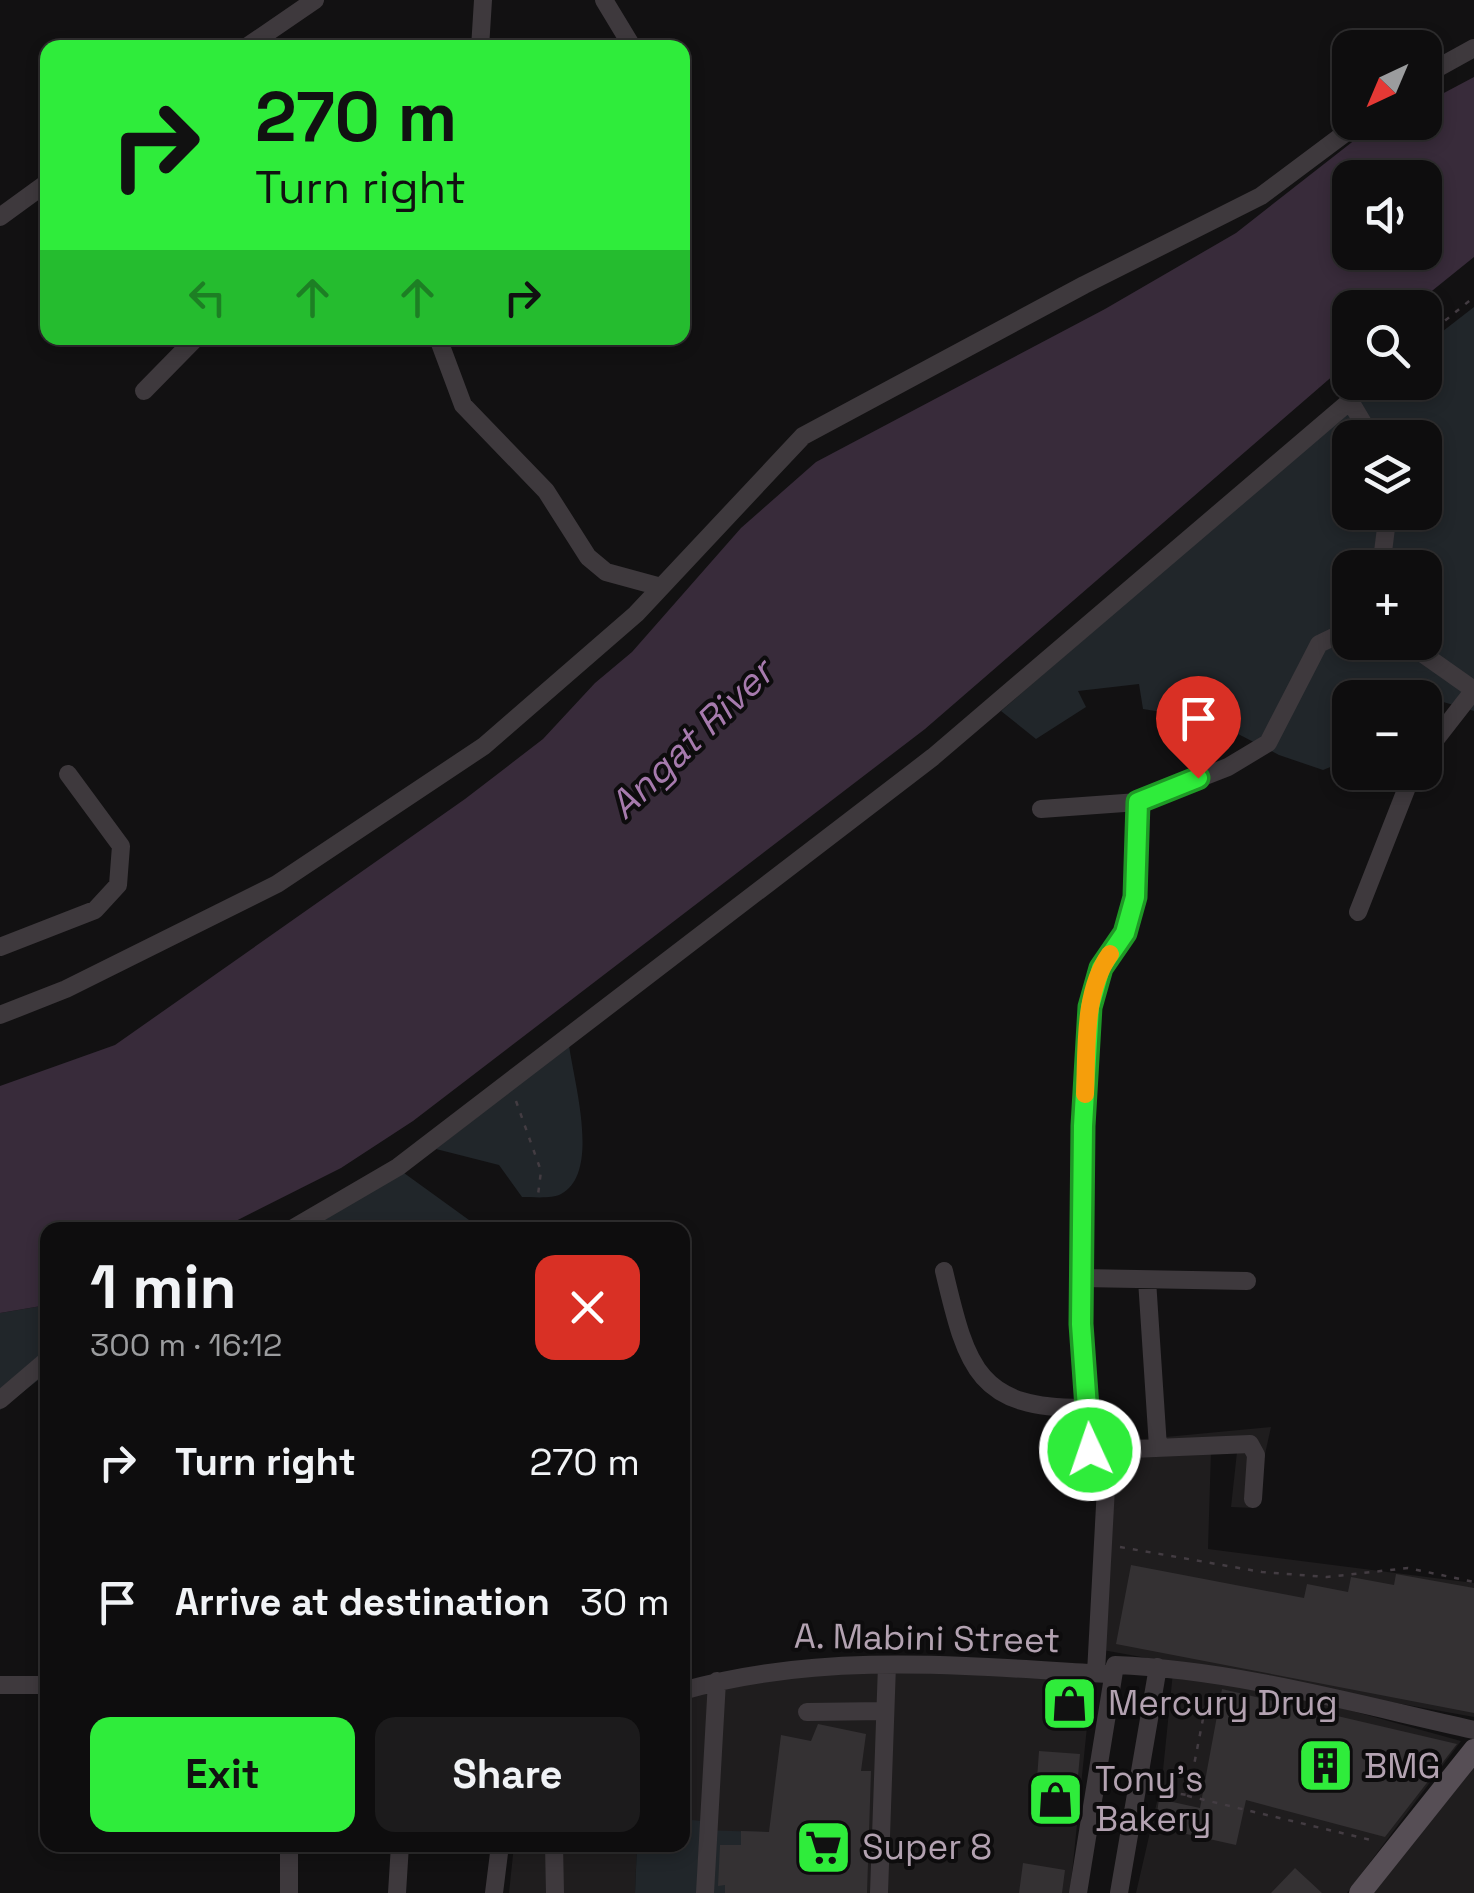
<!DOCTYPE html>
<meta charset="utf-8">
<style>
:root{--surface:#0e0d0e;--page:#1c1b1c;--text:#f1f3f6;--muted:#9b9c9e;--line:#2e2d2e;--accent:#2fec3b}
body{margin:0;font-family:"Space Grotesk",sans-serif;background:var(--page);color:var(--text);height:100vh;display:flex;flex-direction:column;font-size:38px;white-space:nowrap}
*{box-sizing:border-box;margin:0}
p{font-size:32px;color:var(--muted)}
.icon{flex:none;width:55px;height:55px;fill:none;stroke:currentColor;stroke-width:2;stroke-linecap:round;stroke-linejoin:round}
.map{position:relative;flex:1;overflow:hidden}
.panel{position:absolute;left:40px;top:1222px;width:650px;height:630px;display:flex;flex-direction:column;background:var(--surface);border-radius:20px;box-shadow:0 5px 15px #0003,0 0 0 2px var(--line)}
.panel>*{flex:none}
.hud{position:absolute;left:40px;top:40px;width:650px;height:305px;border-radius:20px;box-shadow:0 5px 15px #0003,0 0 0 2px var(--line);background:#2fec3b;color:#111;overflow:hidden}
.needle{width:65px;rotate:224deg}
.controls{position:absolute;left:1332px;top:30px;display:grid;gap:20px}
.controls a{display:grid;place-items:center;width:110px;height:110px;border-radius:20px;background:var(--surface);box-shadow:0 5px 15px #0003,0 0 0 2px var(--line);font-size:50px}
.pin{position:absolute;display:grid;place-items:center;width:85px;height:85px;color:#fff;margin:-102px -42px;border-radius:50% 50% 50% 0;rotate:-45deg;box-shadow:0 0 10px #0007}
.pin .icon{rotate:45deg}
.me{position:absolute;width:110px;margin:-55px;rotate:357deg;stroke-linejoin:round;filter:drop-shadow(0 0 8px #0008)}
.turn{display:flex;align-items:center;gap:35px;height:210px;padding:0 50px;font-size:45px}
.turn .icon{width:130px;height:130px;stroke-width:2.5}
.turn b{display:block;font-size:70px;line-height:85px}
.lanes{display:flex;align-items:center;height:95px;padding:0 50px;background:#0003;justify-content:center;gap:50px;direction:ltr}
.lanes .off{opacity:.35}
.round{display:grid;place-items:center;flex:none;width:105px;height:105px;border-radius:20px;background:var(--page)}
.summary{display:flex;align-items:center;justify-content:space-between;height:170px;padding:0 50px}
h1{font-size:60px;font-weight:600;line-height:75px}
.primary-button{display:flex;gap:20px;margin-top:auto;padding:20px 50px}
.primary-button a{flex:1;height:115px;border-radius:20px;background:var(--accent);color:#111;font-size:40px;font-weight:600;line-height:115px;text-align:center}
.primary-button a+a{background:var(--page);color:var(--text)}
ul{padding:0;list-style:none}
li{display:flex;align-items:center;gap:30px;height:140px;padding:0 50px}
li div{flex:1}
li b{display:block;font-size:38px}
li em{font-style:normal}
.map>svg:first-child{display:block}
</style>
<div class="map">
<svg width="1474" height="1893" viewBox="0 0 1474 1893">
<rect width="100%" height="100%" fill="#121112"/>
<path fill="#1f1d1e" d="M 1271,1427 L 1253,1508 L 1231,1507 L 1237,1452 L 1211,1451 L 1208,1549 L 1474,1583 L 1474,1717 L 1097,1649 L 1102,1443 Z
M 846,1668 L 1092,1678 L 1070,1893 L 766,1893 L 700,1830 L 683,1819 L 683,1694 Z
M 1173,1672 L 1269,1688 L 1461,1741 L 1347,1893 L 1136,1893 L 1162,1780 Z
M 1474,1767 L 1474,1893 L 1373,1893 Z
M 514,1845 L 637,1845 L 635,1893 L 509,1893 Z"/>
<path fill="#21262a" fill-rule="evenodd" d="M 1474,307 L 1474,711 L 1433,699 L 1425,708 L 1425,698 L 1350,698 L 1350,759 L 1323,770 L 1279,755 L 1211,720 L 1143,709 L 1139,684 L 1078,691 L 1086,707 L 1036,739 L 1001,711 L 1379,383 L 1425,382 L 1425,345 ZM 1350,438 L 1425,438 L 1425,512 L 1350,512 ZM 1350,568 L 1425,568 L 1425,642 L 1350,642 Z
M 569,1045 C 574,1083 601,1173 561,1194 C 552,1199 533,1197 522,1197 L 499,1165 L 436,1149 Z
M 404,1173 L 469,1220 L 471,1230 L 302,1230 Z
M 47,1305 L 47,1373 L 0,1410 L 0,1313 Z
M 683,1819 L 701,1821 L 701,1830 L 768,1832 L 766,1893 L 635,1893 L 637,1845 L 682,1845 Z"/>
<path fill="#382b3a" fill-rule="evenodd" d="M 1474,77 L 1474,257 L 1412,307 L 1350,308 L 1350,361 L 925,729 L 413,1121 L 341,1168 L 218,1230 L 48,1230 L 47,1305 L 0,1313 L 0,1086 L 115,1045 L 465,799 L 543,739 L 595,683 L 632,652 L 741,528 L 816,462 L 1105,309 L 1236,233 L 1356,139 L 1387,123 L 1425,122 L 1425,103 ZM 1350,178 L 1425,178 L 1425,252 L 1350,252 Z"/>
<path fill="#343133" d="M 1131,1565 L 1304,1598 L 1307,1584 L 1348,1592 L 1351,1577 L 1394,1585 L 1396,1574 L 1474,1588 L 1474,1713 L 1116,1644 Z
M 1055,1683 L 1090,1685 L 1084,1726 L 1047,1723 Z
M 1222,1689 L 1457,1744 L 1385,1837 L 1246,1800 L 1236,1845 L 1155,1827 L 1159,1799 L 1200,1808 Z
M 818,1724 L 866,1734 L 861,1771 L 871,1771 L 867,1893 L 725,1893 L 725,1885 L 718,1886 L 720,1845 L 741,1845 L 741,1831 L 769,1832 L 781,1735 L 811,1741 Z
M 1039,1751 L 1080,1754 L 1075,1810 L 1035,1808 Z
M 1023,1863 L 1065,1870 L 1062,1893 L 1019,1893 Z
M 1295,1868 L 1322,1893 L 1271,1893 Z"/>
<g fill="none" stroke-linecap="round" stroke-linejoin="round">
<path stroke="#433c42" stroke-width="2.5" stroke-dasharray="5 8" stroke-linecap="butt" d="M 1425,337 L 1474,297
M 1361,391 L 1372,382
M 516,1101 L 541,1171 L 538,1195
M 1120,1547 L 1262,1572 L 1327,1577 L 1408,1568 L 1474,1582
M 1208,1693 L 1188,1796 L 1375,1841
M 1155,1790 L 1187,1795"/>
<path stroke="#3e393d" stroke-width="18" d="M 604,0 L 633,48
M 245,48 L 315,0
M 480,48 L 483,0
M 1425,75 L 1474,48
M 0,217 L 48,182
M 438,338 L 463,405 L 546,491 L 588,557 L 606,572 L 661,587
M 144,391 L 196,338
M 1381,568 L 1388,512
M 1406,642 L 1474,690
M 1425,753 L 1474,690
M 1041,809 L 1138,802 L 1228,767 L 1268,743 L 1319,644 L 1350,629
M 1358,912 L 1413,772
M 0,947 L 95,910 L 118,885 L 121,846 L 68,774
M 0,1015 L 66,989 L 277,884 L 484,746 L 636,614 L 803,436 L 1084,285 L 1261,196 L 1360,122
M 290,1230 L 398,1167 L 933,757 L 1350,401 L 1372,438
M 944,1271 C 967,1369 978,1410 1088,1408
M 1082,1278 L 1247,1281
M 1147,1280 L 1158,1447
M 0,1400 L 48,1359
M 1108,1450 L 1250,1444 L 1256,1455 L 1253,1499
M 1096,1673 L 1108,1450 L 1091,1450 L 1081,1324 L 1083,1126 L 1091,1007 L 1101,968 L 1125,933 L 1135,897 L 1138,802
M 0,1685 L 48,1685
M 682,1691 C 822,1651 966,1666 1108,1674
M 807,1712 L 885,1711
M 554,1845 L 555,1893
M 289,1851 L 289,1893
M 397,1893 L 400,1845
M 494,1893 L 500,1845
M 705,1893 L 717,1681
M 879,1893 L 887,1665
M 1078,1893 L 1115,1665 C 1237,1670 1356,1704 1474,1730
M 1119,1893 L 1158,1667"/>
<path stroke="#564e55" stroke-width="22" d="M 1360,1893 L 1474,1750"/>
</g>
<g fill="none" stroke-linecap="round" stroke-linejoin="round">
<defs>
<path id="route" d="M 1090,1450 L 1081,1324 L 1083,1126 L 1090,1007 L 1101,968 L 1125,933 L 1135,897 L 1138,802 L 1198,778"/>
</defs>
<use href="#route" stroke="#1f9926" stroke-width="25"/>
<use href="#route" stroke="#2fec3b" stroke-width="18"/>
<path stroke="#f59e0b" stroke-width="18" d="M 1085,1094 C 1087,1049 1083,992 1110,954"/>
</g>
<defs>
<symbol id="shop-square" viewBox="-11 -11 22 22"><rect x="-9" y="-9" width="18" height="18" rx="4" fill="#2fec3b" stroke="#0d0c0d"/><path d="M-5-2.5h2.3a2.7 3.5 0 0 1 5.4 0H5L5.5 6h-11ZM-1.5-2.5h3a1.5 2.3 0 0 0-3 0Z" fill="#111"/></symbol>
<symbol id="building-square" viewBox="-11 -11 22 22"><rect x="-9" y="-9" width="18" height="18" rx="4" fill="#2fec3b" stroke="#0d0c0d"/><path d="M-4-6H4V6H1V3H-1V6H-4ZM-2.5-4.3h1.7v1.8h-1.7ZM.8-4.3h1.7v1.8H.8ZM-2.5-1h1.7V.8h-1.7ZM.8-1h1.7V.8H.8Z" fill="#111"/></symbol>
<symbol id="supermarket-square" viewBox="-11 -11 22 22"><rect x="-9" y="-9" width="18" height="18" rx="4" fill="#2fec3b" stroke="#0d0c0d"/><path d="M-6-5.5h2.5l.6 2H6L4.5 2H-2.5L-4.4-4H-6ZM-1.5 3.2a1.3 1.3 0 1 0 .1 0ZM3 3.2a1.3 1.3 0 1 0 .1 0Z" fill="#111"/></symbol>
</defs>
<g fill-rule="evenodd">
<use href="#shop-square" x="1038" y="1672" width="63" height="63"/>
<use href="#building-square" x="1294" y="1734" width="63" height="63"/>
<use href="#shop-square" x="1024" y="1768" width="63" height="63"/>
<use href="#supermarket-square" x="792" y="1816" width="63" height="63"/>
</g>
<g text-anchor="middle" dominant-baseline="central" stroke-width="8" stroke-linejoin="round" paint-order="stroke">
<g font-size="35" fill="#b3a2b1" stroke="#0d0c0d">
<text transform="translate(927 1638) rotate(1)">A. Mabini Street</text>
</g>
<g font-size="35" fill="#b3a2b1" stroke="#0d0c0d" text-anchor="start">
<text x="1108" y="1703">Mercury Drug</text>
<text x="1364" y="1766">BMG</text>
<text x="1095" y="1779">Tony's<tspan x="1095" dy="40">Bakery</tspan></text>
<text x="862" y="1847">Super 8</text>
</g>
<g font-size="38" font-style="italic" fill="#a67aad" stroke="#0d0c0d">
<text transform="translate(691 739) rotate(-44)">Angat River</text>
</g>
</g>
</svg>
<div class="controls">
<a><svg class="needle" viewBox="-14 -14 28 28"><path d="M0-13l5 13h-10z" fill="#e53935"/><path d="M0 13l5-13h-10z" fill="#9b9c9e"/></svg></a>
<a><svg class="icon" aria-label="sound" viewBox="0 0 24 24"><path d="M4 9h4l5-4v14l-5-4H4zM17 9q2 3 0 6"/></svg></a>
<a><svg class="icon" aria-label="search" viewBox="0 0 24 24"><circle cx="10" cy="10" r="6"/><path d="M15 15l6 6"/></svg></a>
<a><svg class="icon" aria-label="layers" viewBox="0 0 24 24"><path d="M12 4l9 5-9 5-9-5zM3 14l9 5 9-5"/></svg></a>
<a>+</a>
<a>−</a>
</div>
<div class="pin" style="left:1198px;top:778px;background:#d93025"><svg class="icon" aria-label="arrive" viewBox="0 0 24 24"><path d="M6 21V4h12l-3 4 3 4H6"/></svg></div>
<svg class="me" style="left:1090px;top:1450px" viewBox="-20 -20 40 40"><circle r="17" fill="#2fec3b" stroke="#fff" stroke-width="3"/><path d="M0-11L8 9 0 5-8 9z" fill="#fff"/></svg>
<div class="hud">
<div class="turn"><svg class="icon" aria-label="right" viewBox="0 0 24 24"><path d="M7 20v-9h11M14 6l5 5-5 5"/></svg><div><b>270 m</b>Turn right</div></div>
<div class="lanes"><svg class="icon off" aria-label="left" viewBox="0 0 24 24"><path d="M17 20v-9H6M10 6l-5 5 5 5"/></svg><svg class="icon off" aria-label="ahead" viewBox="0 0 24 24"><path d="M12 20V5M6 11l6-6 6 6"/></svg><svg class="icon off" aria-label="ahead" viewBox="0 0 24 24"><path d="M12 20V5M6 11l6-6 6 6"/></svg><svg class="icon" aria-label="right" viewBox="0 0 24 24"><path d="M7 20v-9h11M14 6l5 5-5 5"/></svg></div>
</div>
<section class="panel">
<div class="summary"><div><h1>1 min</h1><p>300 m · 16:12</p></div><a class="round" style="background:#d93025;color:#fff"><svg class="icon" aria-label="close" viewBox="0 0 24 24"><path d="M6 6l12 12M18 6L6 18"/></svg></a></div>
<ul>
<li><svg class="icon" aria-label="right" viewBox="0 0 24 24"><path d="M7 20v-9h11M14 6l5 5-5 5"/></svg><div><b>Turn right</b></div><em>270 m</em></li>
<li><svg class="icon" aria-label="arrive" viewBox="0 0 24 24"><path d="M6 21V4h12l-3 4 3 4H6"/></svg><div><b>Arrive at destination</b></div><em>30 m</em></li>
</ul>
<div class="primary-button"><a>Exit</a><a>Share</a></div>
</section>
</div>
